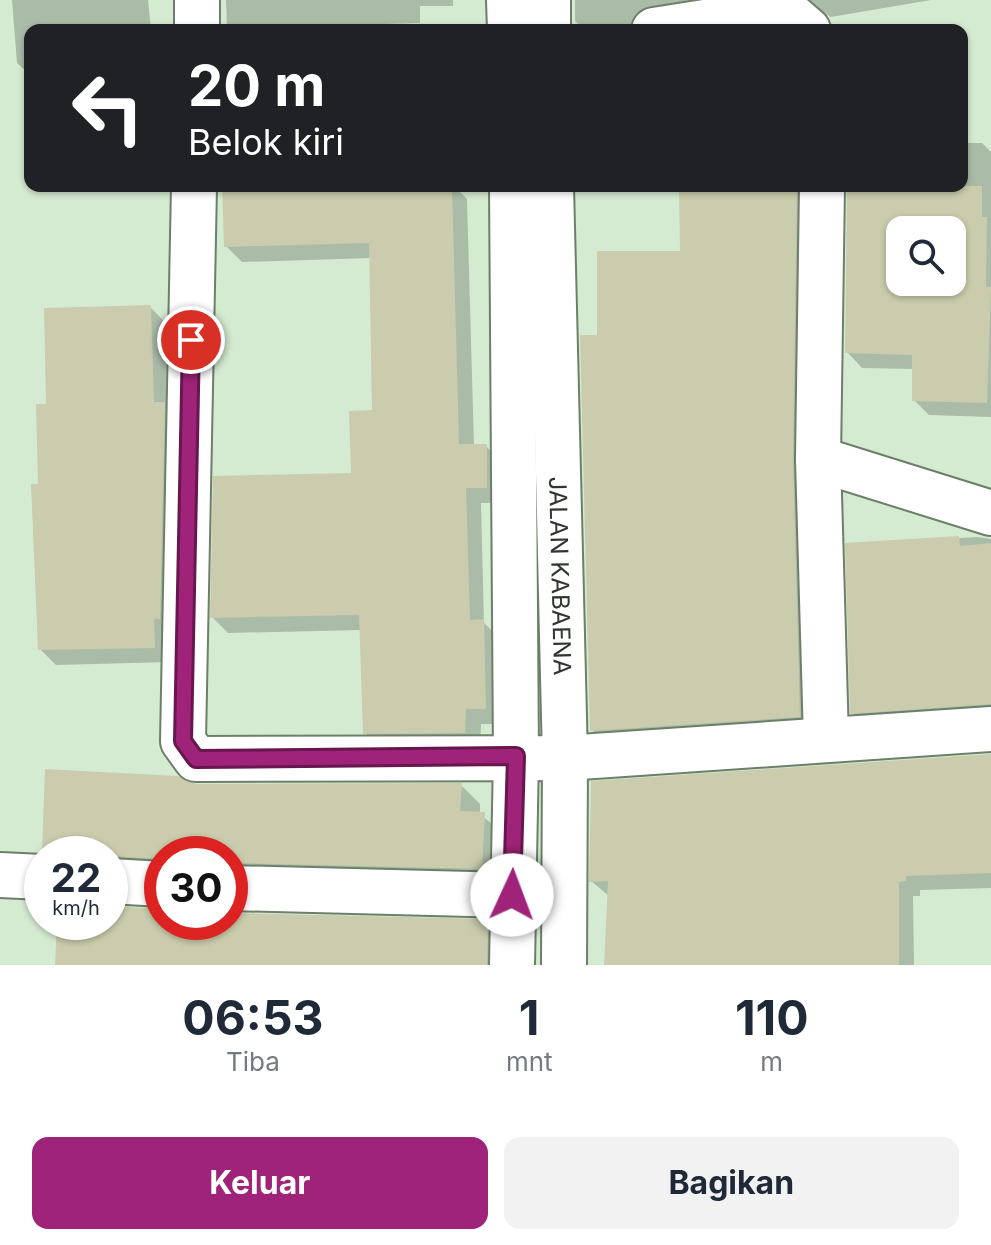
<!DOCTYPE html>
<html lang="id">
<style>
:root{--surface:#fff;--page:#f2f2f3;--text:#1f2937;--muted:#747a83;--accent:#9f2378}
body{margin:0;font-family:Inter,sans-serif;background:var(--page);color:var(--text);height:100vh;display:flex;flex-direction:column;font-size:30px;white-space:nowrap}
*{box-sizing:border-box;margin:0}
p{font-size:26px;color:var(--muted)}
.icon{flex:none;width:44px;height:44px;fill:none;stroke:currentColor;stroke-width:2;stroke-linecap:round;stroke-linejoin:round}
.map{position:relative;height:965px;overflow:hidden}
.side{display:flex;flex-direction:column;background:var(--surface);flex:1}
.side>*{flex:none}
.guide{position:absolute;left:24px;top:24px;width:944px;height:168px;border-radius:16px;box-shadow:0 2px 6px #0004;background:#202124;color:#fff;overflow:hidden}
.tools{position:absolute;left:886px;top:216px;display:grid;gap:16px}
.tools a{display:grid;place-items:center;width:80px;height:80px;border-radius:16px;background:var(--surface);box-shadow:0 2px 6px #0004;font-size:40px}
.speed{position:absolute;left:24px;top:836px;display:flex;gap:16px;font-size:40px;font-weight:700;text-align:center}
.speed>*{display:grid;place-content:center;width:104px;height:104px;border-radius:50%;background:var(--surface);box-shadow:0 2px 6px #0004;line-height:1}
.speed small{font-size:20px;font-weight:400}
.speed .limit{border:12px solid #d22;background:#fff;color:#111}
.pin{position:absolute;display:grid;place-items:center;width:68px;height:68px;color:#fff;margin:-34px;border:4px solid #fff;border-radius:50%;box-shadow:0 2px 8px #0007}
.me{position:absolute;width:88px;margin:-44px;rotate:2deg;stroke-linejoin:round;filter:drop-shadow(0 0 6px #0008)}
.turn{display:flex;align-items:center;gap:28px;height:168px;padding:0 32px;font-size:36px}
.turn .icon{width:104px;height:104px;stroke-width:2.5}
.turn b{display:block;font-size:56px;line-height:68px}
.eta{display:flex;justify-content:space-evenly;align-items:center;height:136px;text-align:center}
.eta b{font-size:48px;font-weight:700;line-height:56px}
.cta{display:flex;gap:16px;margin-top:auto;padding:16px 32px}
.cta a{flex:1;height:92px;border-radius:16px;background:var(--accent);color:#fff;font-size:32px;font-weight:700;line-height:92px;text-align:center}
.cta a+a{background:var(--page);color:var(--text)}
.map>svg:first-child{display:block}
</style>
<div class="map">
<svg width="991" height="965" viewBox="0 0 991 965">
<rect width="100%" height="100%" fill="#d5ebd1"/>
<path fill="#0003" fill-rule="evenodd" d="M 12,0 L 148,0 L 151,30 L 30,30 L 30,75 L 17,63 Z
M 226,0 L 453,0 L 453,6 L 420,6 L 420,23 L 351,25 L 351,30 L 227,30 Z
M 575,0 L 931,0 L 831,17 L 817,9 L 781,2 L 627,30 L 584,30 L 575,21 Z
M 962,143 L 982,143 L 991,152 L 991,417 L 929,415 L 914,400 L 914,369 L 862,368 L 847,352 L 849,186 L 962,186 ZM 900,230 L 952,230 L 952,282 L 900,282 Z
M 224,186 L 454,186 L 467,199 L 474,446 L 486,446 L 501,462 L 502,503 L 481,503 L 484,623 L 499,637 L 501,724 L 481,724 L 480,748 L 381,748 L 365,733 L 362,630 L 228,633 L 212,617 L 353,475 L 374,412 L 371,258 L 242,262 L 226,246 Z
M 683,186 L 819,186 L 815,732 L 607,746 L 592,730 L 599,337 L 682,253 Z
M 150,307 L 166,323 L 170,662 L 56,665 L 40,649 L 40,486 L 48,406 Z
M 977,537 L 991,539 L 991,719 L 867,728 L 852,713 L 847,545 Z
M 991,756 L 991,888 L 920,890 L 920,896 L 913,896 L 914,965 L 606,965 L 609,896 L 591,881 Z
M 461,785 L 480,804 L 480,814 L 503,833 L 500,887 L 230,891 L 230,854 L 162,854 L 162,877 L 110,884 L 110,854 L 44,851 L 196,786 Z
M 110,908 L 162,908 L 162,922 L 230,922 L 230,915 L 487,921 L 506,940 L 506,965 L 57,965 L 59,922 L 110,922 Z"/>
<path fill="#caccad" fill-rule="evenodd" d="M 222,186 L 452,186 L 459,444 L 487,444 L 487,488 L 466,488 L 470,620 L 484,619 L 486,709 L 466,709 L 465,733 L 363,734 L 359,615 L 210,618 L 213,476 L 351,473 L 349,411 L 372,410 L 369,243 L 224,247 Z
M 679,186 L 797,186 L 793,460 L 800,717 L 590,731 L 580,335 L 597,335 L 597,251 L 680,251 Z
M 847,186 L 982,186 L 982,217 L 987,217 L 986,287 L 991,287 L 987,403 L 912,401 L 912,355 L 845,353 ZM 900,230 L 952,230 L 952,282 L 900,282 Z
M 151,305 L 154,402 L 165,402 L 160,619 L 154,619 L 155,648 L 38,650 L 31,484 L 38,484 L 36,404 L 46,404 L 44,308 Z
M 959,536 L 960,546 L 991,543 L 991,704 L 850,714 L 845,543 Z
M 991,754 L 991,873 L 906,876 L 906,881 L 899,882 L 899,965 L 604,965 L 608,881 L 589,882 L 591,781 Z
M 45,769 L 178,776 L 196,784 L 462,783 L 460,811 L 485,812 L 482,869 L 230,863 L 230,854 L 162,854 L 162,859 L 42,852 Z
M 110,906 L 162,909 L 162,922 L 230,922 L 230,913 L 488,919 L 487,965 L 55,965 L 57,922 L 110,922 Z"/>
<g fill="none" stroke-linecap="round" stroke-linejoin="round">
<defs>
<g id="street">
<path d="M 509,0 L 510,30"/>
<path d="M 197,30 L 197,0"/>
<path d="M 548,30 L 548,0"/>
<path d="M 654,30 L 768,12 L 794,18 L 808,30"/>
<path d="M 194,186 L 183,741 L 196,759 L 565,758 L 991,729"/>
<path d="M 512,186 L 516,756 L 512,965"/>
<path id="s1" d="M 551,186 L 565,758 L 564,965"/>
<path d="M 822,186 L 818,459 L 826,739"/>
<path d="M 818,459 L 991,513"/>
<path d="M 0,875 L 42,877"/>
<path d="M 110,881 L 162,884"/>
<path d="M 230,888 L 512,895"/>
</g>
</defs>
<use href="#street" stroke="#6c7f68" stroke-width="48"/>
<use href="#street" stroke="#fff" stroke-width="44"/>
</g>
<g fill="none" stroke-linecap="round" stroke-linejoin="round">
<defs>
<path id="route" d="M 191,340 L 183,741 L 196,759 L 516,756 L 512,895"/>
</defs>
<use href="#route" stroke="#67174e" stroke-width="20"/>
<use href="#route" stroke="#9f2378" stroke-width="14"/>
</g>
<g text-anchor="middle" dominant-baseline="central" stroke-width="6" stroke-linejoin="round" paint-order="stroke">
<g font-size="24" fill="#2f372d" stroke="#e2f8de">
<text stroke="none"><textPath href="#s1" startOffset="390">JALAN KABAENA</textPath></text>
</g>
</g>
</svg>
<div class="tools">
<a><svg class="icon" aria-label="search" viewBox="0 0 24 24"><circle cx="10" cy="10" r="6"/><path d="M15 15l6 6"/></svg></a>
</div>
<div class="speed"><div>22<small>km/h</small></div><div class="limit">30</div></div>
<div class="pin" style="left:191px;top:340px;background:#d93025"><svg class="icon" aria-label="arrive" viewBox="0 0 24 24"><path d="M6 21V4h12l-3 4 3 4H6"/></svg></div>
<svg class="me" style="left:512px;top:895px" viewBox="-20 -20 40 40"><circle r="19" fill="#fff"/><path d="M0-13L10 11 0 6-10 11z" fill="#9f2378"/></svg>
<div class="guide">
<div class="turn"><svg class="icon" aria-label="left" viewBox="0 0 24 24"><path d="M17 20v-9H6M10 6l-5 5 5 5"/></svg><div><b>20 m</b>Belok kiri</div></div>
</div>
</div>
<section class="side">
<div class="eta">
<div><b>06:53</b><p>Tiba</p></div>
<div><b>1</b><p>mnt</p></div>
<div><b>110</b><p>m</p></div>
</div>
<div class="cta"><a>Keluar</a><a>Bagikan</a></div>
</section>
